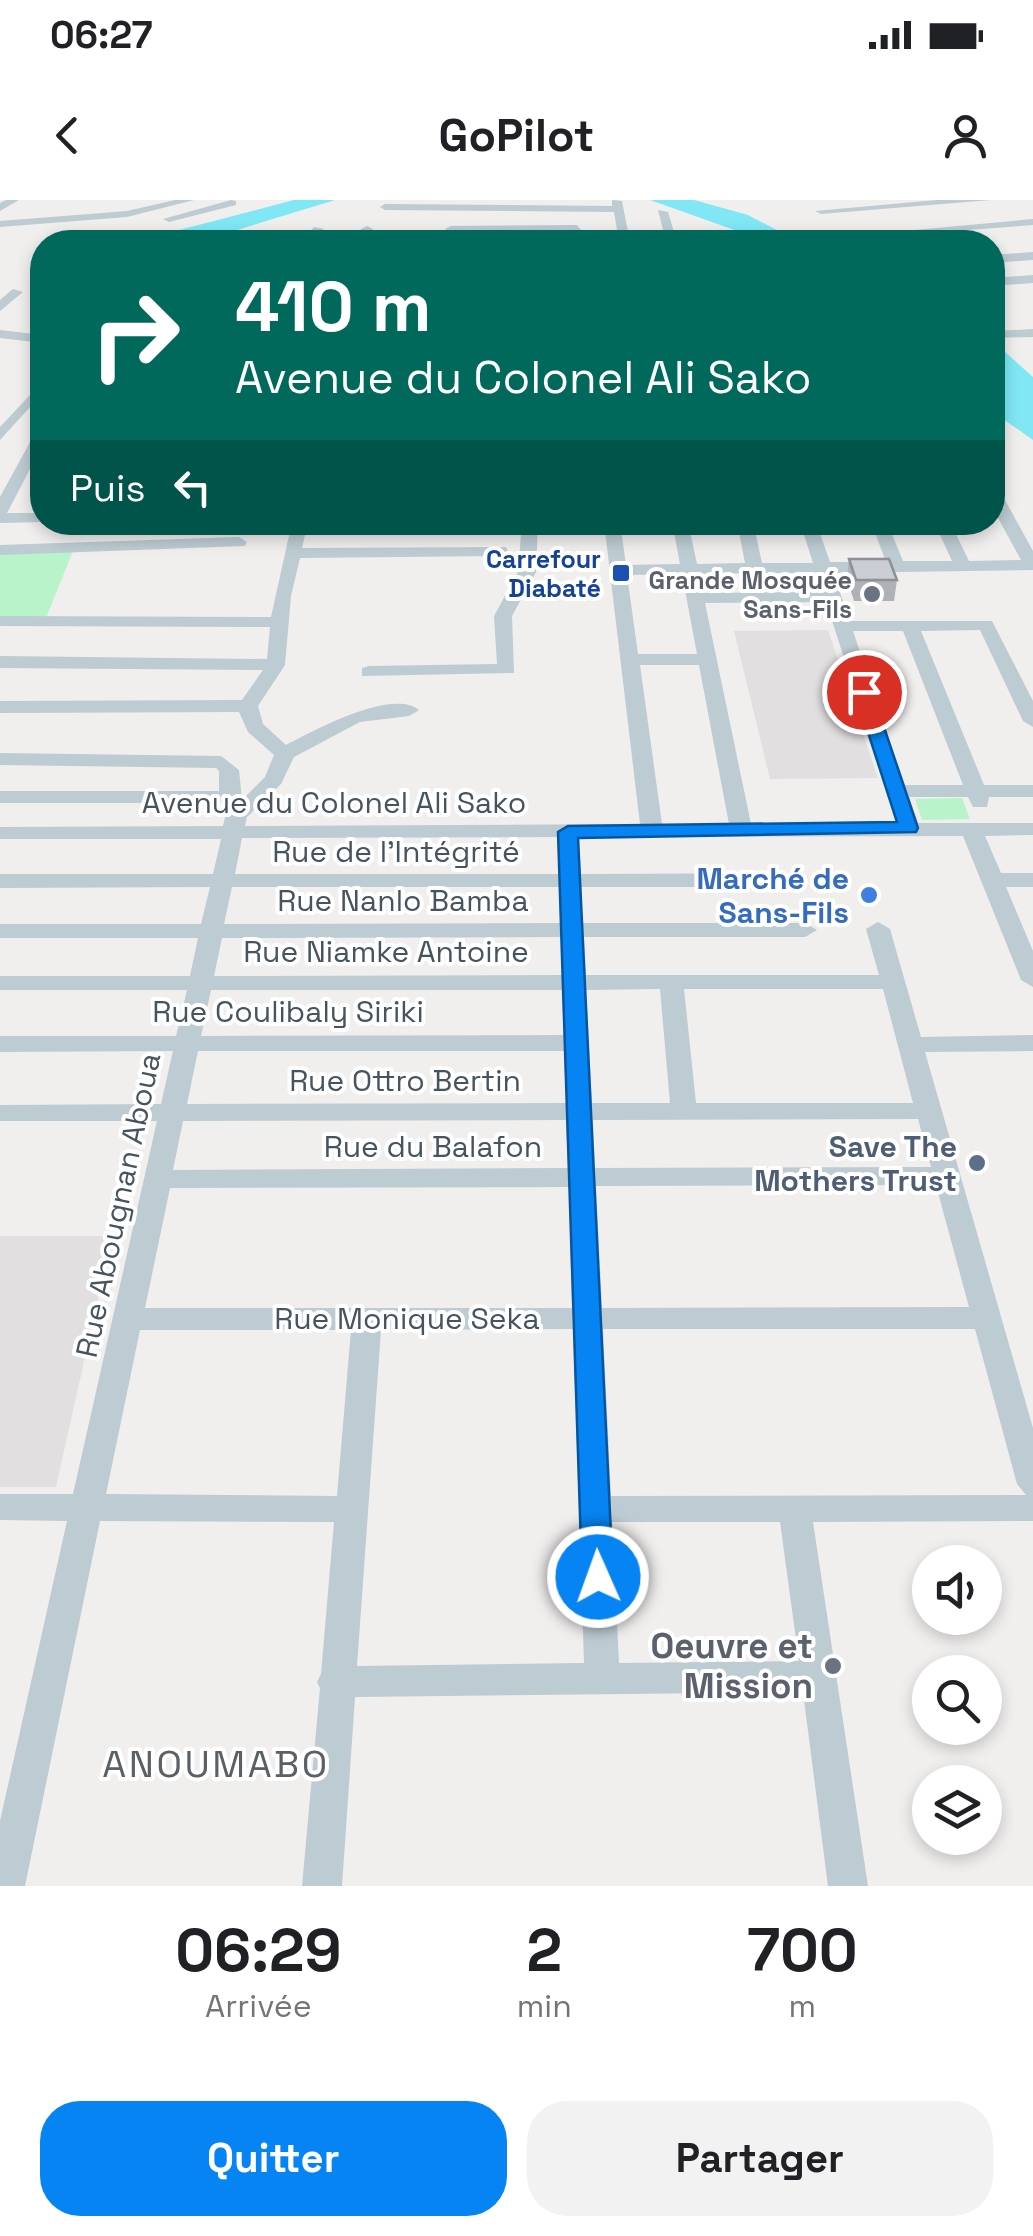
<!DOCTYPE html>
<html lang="fr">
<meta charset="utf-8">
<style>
:root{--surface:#fff;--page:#f2f2f2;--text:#202124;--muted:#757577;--accent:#0784f3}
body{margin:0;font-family:"Space Grotesk",sans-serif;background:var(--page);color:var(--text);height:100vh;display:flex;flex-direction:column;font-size:38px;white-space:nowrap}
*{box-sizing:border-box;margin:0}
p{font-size:32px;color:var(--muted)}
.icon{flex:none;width:55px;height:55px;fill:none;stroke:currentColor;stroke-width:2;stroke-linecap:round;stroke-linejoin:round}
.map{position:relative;height:1686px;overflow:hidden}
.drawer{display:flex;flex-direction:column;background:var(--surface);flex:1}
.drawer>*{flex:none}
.top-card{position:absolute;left:30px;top:30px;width:975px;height:305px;border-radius:40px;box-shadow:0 5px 15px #0003;background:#00695c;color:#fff;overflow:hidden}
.fabs{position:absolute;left:912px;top:1345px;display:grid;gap:20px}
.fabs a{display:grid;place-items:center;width:90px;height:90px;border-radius:50%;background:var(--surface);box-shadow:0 5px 15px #0003;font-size:50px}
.pin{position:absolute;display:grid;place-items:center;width:85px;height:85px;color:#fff;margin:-42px;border:5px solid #fff;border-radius:50%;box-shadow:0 2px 10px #0007}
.me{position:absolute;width:110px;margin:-55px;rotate:358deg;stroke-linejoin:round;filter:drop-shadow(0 0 8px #0008)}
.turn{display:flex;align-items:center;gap:35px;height:210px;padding:0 40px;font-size:45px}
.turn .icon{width:130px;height:130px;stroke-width:2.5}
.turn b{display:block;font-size:70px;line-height:85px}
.then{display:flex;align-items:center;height:95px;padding:0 40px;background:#0003;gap:20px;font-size:38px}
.eta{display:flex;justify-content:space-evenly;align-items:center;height:170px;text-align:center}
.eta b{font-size:60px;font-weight:700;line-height:70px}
.button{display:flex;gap:20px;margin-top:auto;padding:20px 40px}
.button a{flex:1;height:115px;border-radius:40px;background:var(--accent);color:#fff;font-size:40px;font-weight:700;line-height:115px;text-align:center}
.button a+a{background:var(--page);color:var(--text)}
.status{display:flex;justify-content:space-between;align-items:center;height:70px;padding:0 50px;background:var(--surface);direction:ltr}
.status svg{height:28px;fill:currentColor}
header{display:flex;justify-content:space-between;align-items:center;height:130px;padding:0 40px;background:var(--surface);font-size:45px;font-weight:700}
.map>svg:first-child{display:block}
</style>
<div class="status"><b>06:27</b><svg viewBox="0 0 49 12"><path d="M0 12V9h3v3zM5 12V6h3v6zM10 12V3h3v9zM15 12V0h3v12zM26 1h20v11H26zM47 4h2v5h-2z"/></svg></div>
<header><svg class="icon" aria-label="back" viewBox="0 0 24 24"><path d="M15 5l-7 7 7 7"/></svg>GoPilot<svg class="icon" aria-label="person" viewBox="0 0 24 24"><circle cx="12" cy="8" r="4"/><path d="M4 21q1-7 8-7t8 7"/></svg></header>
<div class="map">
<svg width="1033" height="1686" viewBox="0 0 1033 1686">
<rect width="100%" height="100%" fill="#f1eeee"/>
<path fill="#e2dfe0" d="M 828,430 L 878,578 L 770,579 L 734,431 Z
M 0,1036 L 112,1036 L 56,1287 L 0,1287 Z"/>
<path fill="#b8f3ca" d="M 0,351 L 73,351 L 44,423 L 0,423 Z
M 962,598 L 970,619 L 922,620 L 915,599 Z"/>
<path fill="#81e7f5" d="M 294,0 L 335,0 L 198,42 L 133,42 Z
M 650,0 L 694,0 L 748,15 L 788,36 L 821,42 L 768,42 Z
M 992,140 L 1033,177 L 1033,240 L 993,212 Z"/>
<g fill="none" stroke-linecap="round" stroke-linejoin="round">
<path fill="#bdcbd2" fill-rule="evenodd" d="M 6,0 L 19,0 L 0,11 L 0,3 Z
M 175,0 L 194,0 L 127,17 L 0,27 L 0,21 L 127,11 Z
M 231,0 L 236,1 L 236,5 L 169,22 L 163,19 Z
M 612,0 L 622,1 L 630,42 L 619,42 L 614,12 L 385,10 L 380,7 L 385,4 L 612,6 Z
M 937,0 L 991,0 L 821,14 L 815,11 Z
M 658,10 L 668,12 L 677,42 L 666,42 Z
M 1033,19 L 1033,25 L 888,36 L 882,33 Z
M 577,25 L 581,30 L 451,32 L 445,29 L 451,26 Z
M 367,26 L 373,29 L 368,42 L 357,42 L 361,29 Z
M 314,27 L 324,29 L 311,42 L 300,42 Z
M 711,30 L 719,30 L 724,42 L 714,42 Z
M 1033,52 L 1033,60 L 992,63 L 992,55 Z
M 1033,75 L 1033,83 L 992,86 L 992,78 Z
M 13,89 L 23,92 L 0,111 L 0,100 Z
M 1033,129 L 1033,137 L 992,138 L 995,131 Z
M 0,130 L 42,135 L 42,143 L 0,138 Z
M 42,182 L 42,194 L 0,240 L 0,227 Z
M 42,229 L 42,246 L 7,313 L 42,313 L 43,322 L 0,323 L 0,297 L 35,233 Z
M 992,286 L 1000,291 L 1033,351 L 1033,370 L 833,373 L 850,421 L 992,421 L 1033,501 L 1033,527 L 1023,521 L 980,430 L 921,431 L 984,585 L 1033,585 L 1033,597 L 989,597 L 987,607 L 973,607 L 968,597 L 909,597 L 918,623 L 1033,623 L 1033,635 L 985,636 L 1001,673 L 1033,673 L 1033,687 L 1006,687 L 1033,751 L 1033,787 L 1021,780 L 963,636 L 579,637 L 581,674 L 793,673 L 804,680 L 793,687 L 581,687 L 583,723 L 805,723 L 817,730 L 805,737 L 584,737 L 586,775 L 879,775 L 866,729 L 878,722 L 890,729 L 921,837 L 1033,835 L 1033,851 L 925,852 L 1033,1228 L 1033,1321 L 813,1322 L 868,1686 L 828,1686 L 803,1492 L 355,1497 L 342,1686 L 302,1686 L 320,1488 L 317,1482 L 321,1474 L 334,1322 L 100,1321 L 25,1686 L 0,1686 L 0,1621 L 67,1321 L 0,1320 L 0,1294 L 73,1294 L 157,921 L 0,921 L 0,905 L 161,904 L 173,851 L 0,852 L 0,836 L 176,836 L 187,790 L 0,790 L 0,776 L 190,776 L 198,738 L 0,738 L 0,724 L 201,724 L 210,687 L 0,688 L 0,674 L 213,674 L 221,639 L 0,639 L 0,627 L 223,626 L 227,609 L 223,603 L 0,603 L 0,591 L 219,591 L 219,571 L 216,568 L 0,565 L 0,553 L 221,556 L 239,570 L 242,600 L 265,577 L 274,555 L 248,532 L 239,512 L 0,513 L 0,501 L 242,500 L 263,470 L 0,468 L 0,456 L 267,459 L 270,427 L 0,426 L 0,416 L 271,417 L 292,322 L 308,322 L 302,348 L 506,347 L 508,351 L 500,356 L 300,358 L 291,396 L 285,465 L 258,506 L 263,524 L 286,545 C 313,531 392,488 419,510 L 409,516 L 360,522 L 294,557 L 281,584 L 247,617 L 245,626 L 640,624 L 604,322 L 620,322 L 626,365 L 680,364 L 672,322 L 688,322 L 697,364 L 745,363 L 737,322 L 753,322 L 762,363 L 813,363 L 800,322 L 816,322 L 830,362 L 886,362 L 871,322 L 887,322 L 903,361 L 952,361 L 934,322 L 950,322 L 969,361 L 1021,360 L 992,307 ZM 752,373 L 816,373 L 822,392 L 703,393 L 699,374 ZM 682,374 L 697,454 L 638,454 L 627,375 ZM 826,402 L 897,623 L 751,624 L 705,403 ZM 853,431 L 903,431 L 963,585 L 905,585 ZM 640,465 L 699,465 L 729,624 L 662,624 ZM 557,637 L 559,674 L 235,674 L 242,638 ZM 232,687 L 559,687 L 560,723 L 224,724 ZM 561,737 L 562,775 L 214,776 L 222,738 ZM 660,789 L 670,903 L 592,903 L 586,790 ZM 684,789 L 883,789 L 913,903 L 696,903 ZM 211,790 L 562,790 L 564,835 L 201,836 ZM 198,851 L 564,851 L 566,903 L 187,904 ZM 918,919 L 931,967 L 595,968 L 593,920 ZM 566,920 L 568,968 L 173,970 L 183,921 ZM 936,985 L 969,1107 L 602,1108 L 596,986 ZM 569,987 L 572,1108 L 145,1108 L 170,988 ZM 573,1129 L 584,1463 L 357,1466 L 381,1130 ZM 603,1129 L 975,1129 L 1017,1284 L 1026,1295 L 611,1296 ZM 140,1130 L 351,1130 L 337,1296 L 106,1294 ZM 612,1322 L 780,1322 L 799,1461 L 619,1463 Z
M 522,322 L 538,322 L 536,372 L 512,416 L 514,473 L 362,476 L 362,468 L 369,466 L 497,464 L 494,416 L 518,372 Z
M 239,337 L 247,342 L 245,346 L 0,355 L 0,345 Z"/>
</g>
<path fill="#aeb1b6" d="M 849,359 L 897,380 L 894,401 L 854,401 L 847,379 Z"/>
<path fill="#caced4" stroke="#8d9094" stroke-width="2.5" d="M 849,359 L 889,359 L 897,380 L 856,380 Z"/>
<path fill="#0784f3" stroke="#05569e" stroke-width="2.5" d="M 864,487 L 872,492 L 918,628 L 916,632 L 578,638 L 613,1377 L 609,1386 L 598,1390 L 587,1386 L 582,1377 L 558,632 L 568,626 L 897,622 L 855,492 Z"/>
<rect fill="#1a4fb4" stroke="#fff" stroke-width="4" x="611" y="363" width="20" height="20" rx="5"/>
<g fill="#6b7280" stroke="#fff" stroke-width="4">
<circle cx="872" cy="394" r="10"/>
<circle cx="833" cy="1466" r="10"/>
</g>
<circle fill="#3f7fe0" stroke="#fff" stroke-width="4" cx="869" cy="695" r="10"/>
<circle fill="#5c6f8a" stroke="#fff" stroke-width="4" cx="977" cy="963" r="10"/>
<g text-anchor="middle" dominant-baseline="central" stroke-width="8" stroke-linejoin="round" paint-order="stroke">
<g font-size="25" font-weight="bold" fill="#164399" stroke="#fff" text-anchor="end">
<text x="601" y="359">Carrefour<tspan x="601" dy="29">Diabaté</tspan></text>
</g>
<g font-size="25" font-weight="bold" fill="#5b616d" stroke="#fff" text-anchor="end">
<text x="852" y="380">Grande Mosquée<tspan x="852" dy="29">Sans-Fils</tspan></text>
</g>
<g font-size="30" fill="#45545e" stroke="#fff">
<text x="334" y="602">Avenue du Colonel Ali Sako</text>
<text x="396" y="651">Rue de l'Intégrité</text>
<text x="403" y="700">Rue Nanlo Bamba</text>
<text x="386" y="751">Rue Niamke Antoine</text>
<text x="288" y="811">Rue Coulibaly Siriki</text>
<text x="405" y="880">Rue Ottro Bertin</text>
<text x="433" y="946">Rue du Balafon</text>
<text transform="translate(118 1005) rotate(-78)">Rue Abougnan Aboua</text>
<text x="407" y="1118">Rue Monique Seka</text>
</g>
<g font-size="30" font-weight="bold" fill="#366cbe" stroke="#fff" text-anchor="end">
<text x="849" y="678">Marché de<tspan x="849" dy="34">Sans-Fils</tspan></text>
</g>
<g font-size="30" font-weight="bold" fill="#4e5e75" stroke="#fff" text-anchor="end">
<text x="957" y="946">Save The<tspan x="957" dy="34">Mothers Trust</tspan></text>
</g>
<g font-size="35" font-weight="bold" fill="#5b616d" stroke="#fff" text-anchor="end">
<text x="813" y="1446">Oeuvre et<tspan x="813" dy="40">Mission</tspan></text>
</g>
<g font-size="38" letter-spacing="2.5" fill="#5a6064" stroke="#fff">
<text x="216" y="1564">ANOUMABO</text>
</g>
</g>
</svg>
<div class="fabs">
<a><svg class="icon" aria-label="sound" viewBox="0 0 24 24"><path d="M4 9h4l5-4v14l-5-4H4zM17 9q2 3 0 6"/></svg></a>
<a><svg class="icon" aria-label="search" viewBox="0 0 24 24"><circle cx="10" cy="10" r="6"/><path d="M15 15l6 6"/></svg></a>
<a><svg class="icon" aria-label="layers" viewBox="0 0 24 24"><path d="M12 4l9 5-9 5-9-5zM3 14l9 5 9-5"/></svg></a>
</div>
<div class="pin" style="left:864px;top:492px;background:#d93025"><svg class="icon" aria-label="arrive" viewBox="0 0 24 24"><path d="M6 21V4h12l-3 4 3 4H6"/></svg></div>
<svg class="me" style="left:598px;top:1377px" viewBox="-20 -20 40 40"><circle r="17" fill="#0784f3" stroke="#fff" stroke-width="3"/><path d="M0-11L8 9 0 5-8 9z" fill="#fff"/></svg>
<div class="top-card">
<div class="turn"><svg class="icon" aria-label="right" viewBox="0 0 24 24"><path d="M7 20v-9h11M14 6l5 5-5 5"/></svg><div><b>410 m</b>Avenue du Colonel Ali Sako</div></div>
<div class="then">Puis<svg class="icon" aria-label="left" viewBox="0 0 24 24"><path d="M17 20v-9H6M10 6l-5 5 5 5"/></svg></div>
</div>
</div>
<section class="drawer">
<div class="eta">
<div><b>06:29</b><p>Arrivée</p></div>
<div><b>2</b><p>min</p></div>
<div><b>700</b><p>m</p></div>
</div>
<div class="button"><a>Quitter</a><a>Partager</a></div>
</section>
